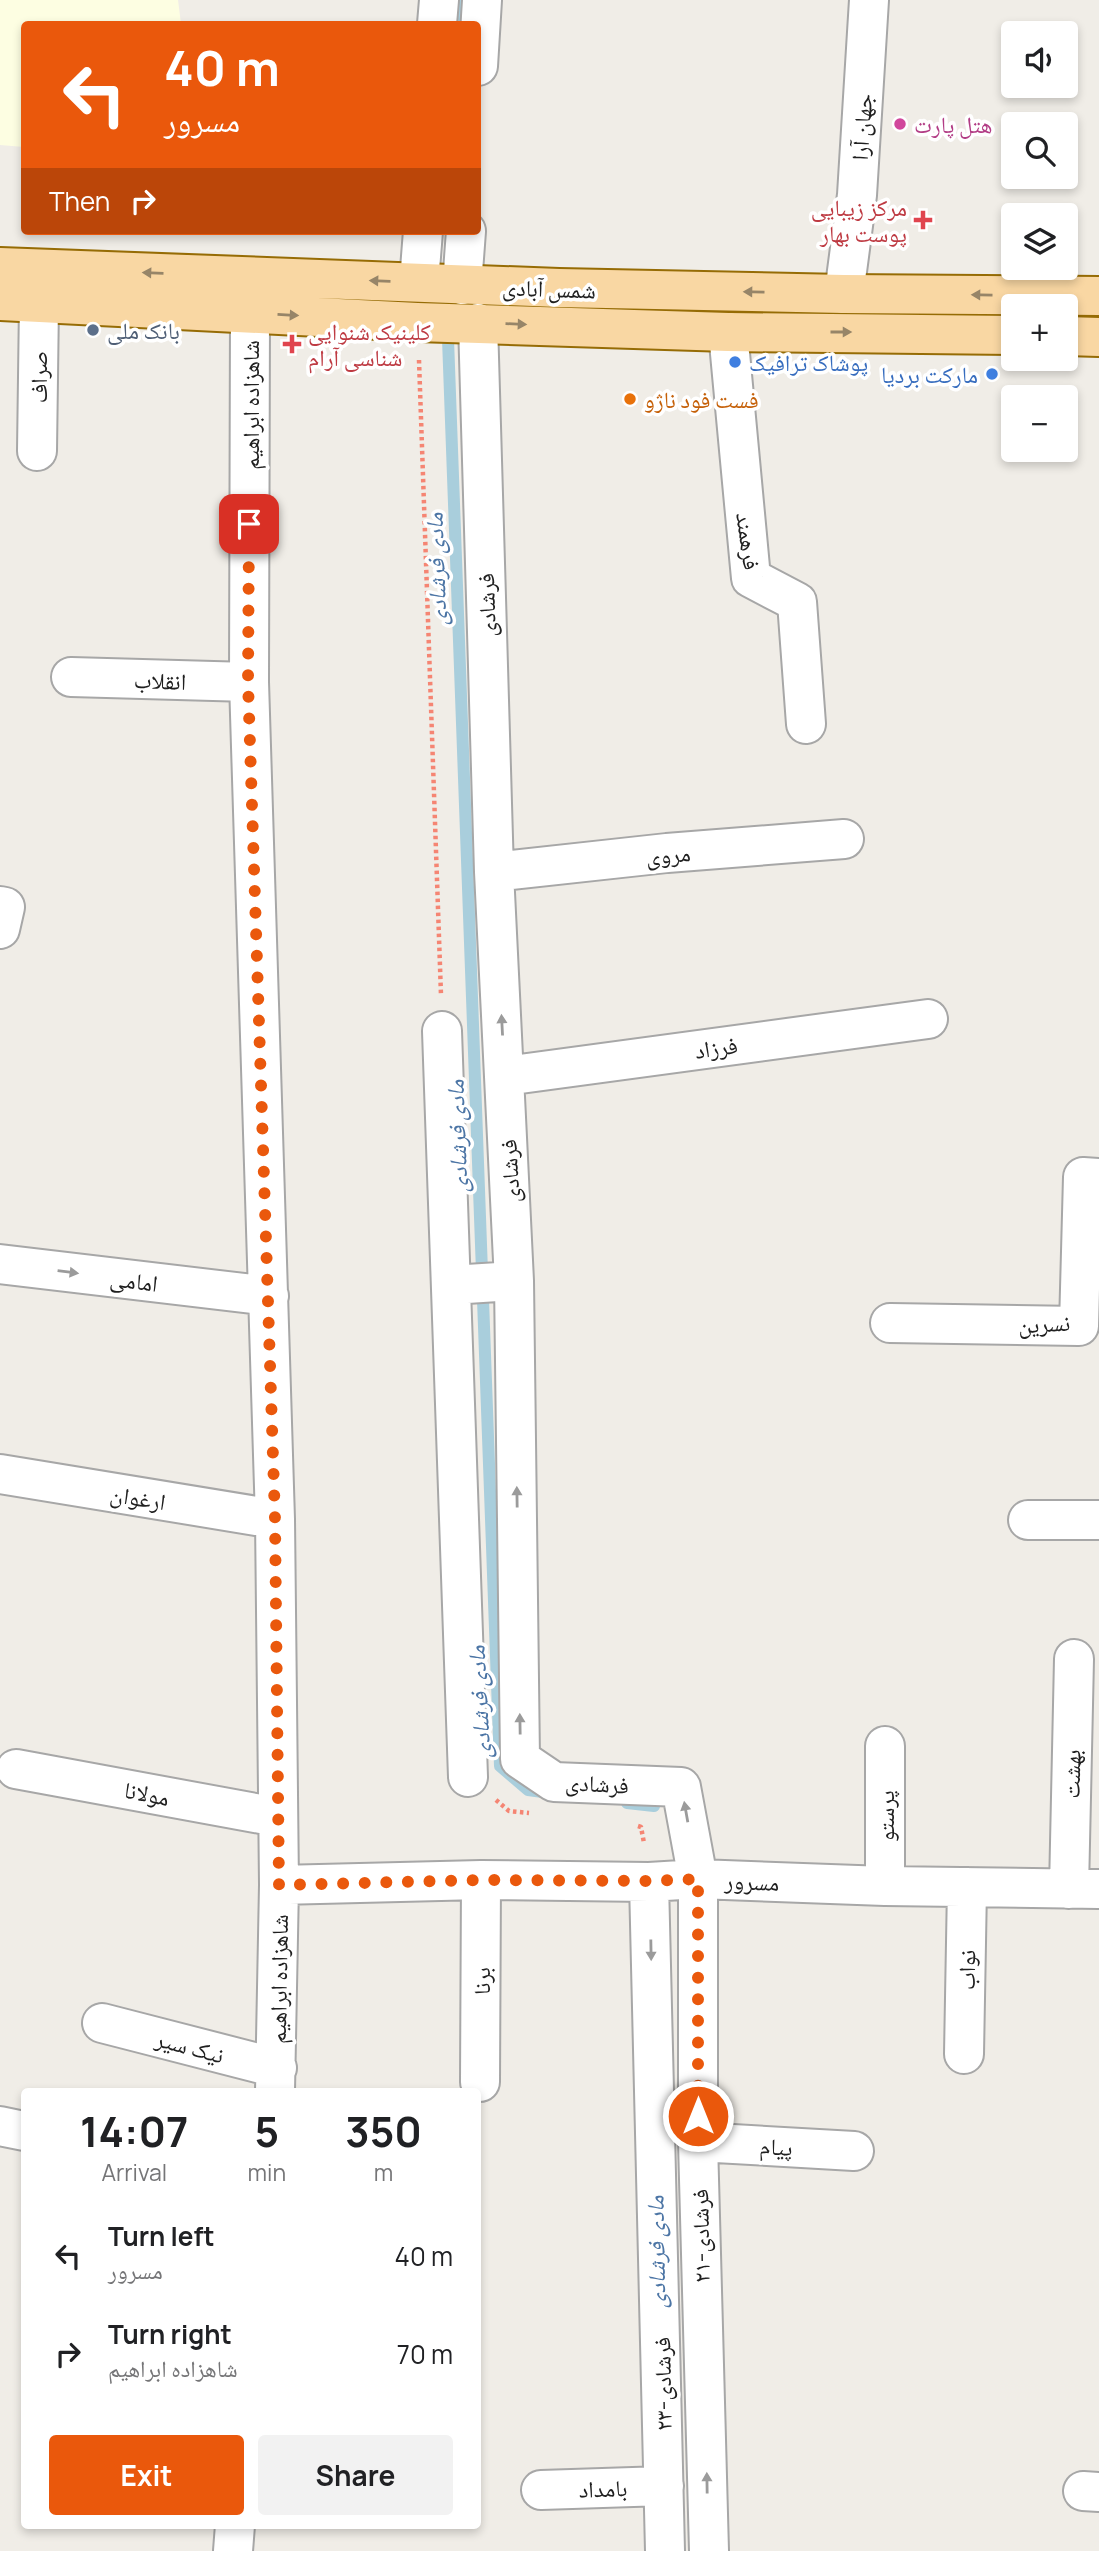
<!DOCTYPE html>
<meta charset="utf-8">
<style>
:root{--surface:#fff;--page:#f2f2f2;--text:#202124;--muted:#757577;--accent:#ea580c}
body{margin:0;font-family:Manrope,"Noto Naskh Arabic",sans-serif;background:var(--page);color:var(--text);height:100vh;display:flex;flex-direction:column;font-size:26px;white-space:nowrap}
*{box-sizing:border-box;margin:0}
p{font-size:23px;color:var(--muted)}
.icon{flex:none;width:38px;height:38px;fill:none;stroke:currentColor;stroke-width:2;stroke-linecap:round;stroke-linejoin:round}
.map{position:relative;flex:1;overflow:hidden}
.details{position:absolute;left:21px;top:2088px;width:460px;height:441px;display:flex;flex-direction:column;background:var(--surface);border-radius:7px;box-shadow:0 4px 10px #0003}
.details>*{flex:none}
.hud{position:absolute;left:21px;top:21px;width:460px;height:214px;border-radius:7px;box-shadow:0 4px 10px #0003;background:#ea580c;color:#fff;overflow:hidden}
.fabs{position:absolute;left:1001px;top:21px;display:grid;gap:14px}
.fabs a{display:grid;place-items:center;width:77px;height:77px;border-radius:7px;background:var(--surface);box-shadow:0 4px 10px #0003;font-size:35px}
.pin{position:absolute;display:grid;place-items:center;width:60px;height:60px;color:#fff;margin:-30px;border-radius:14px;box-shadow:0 4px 10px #0006}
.me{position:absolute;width:77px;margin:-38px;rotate:0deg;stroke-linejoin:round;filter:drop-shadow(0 0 5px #0008)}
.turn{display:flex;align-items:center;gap:24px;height:147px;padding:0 28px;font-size:32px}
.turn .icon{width:91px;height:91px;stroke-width:2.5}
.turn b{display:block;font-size:49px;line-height:60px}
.then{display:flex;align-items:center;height:66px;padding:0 28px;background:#0003;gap:14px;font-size:26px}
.eta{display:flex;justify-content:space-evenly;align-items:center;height:119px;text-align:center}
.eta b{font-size:42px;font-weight:700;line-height:49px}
.cta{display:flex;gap:14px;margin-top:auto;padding:14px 28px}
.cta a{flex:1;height:80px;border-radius:7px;background:var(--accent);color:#fff;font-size:28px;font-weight:700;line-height:80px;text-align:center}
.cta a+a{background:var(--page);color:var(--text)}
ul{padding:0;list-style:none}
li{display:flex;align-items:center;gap:21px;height:98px;padding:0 28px}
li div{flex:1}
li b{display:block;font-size:26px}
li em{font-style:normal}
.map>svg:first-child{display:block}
</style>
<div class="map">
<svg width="1099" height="2551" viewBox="0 0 1099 2551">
<rect width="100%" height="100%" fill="#f0ede7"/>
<path fill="#fdfee2" d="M 0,0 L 178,0 L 181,24 L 24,24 L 24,147 L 0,145 Z"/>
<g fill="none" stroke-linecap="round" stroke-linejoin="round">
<path stroke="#a9cedc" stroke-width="12" d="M 460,24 L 462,0
M 448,339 L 500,1766 L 528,1790 L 550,1793
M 627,1803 L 654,1806"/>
<defs>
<path id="minor" d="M 437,24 L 439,0
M 478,66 L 482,0
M 419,282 L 423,231
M 462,285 L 466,231
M 844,294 L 857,195 L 869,0
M 250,313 L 249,682 L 275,1519 L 279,1885 L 275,2091
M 478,323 L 494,872 L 514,1281 L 520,1759 L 554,1782 L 681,1787 L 698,1879 L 698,2142 L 709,2551
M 728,332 L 751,578 L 797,602 L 806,724
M 37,451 L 39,303
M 71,677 L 249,682
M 494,872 L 667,853 L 844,839
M 0,906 L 5,907 L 0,929
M 442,1031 L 468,1777
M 505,1076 L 928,1019
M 0,1264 L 269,1296
M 451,1285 L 514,1281
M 890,1323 L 1079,1326 L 1083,1177 L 1099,1178
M 0,1474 L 275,1519
M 1028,1520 L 1099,1520
M 16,1769 L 277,1817
M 649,1882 L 665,2551
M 279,1885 L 481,1880 L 649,1882 L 698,1879 L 885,1886 L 1099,1889
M 885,1886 L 885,1746
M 1069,1889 L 1074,1659
M 102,2023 L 277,2068
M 964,2054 L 967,1887
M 480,2082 L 481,1880
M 0,2126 L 24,2131
M 698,2142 L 854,2151
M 541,2490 L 664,2486
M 1083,2491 L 1099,2492
M 233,2551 L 235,2525"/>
<path id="major" d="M 0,267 L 559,288 L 844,294 L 1099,296
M 0,301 L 417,322 L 728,332 L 1013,335
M 1066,336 L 1099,337"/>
</defs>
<use href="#minor" stroke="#a7a7a7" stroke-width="42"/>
<use href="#major" stroke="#966c05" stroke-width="42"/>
<path stroke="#f58573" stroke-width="4.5" stroke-dasharray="3.5 3.5" stroke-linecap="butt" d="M 419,360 L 441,995
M 496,1800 L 509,1811 L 529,1813
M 638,1826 L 641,1827 L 644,1843"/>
<use href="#minor" stroke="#fff" stroke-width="38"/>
<use href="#major" stroke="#f9d7a3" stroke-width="38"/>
</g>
<defs><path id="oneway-solid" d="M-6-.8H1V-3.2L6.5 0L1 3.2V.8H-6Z" transform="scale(1.75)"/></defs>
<g fill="#978568">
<use href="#oneway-solid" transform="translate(153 273) rotate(-178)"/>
<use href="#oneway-solid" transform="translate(380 281) rotate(-178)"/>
<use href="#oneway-solid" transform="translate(754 292) rotate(-179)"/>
<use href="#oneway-solid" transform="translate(982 295) rotate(-179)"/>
<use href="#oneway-solid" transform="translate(288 315) rotate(3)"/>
<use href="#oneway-solid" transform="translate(516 324) rotate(2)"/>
<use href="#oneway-solid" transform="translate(841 332)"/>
</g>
<g fill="#9b9b9b">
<use href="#oneway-solid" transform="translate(502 1025) rotate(-93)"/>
<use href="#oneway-solid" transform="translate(68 1272) rotate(7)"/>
<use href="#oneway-solid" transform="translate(517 1497) rotate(-91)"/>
<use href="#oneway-solid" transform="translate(520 1724) rotate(-91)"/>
<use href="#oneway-solid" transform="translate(686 1812) rotate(-100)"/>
<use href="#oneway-solid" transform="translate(651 1950) rotate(89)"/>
<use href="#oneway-solid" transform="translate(707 2483) rotate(-91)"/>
</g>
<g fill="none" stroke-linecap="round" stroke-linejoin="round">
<path stroke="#ea580c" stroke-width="12" stroke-dasharray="0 21.6" d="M 249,524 L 248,682 L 275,1519 L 279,1885 L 481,1880 L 649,1881 L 698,1879 L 698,2116"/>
</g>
<circle fill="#d1479c" stroke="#fff" stroke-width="2.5" cx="900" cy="124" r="7"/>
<g fill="#e0444e" stroke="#fff" stroke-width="2.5">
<path d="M919.5 209.5h7v7h7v7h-7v7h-7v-7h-7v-7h7z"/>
<path d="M288.5 333.5h7v7h7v7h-7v7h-7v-7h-7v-7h7z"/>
</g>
<circle fill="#5c6f8a" stroke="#fff" stroke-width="2.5" cx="93" cy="330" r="7"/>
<g fill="#3f7fe0" stroke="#fff" stroke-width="2.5">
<circle cx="735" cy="362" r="7"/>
<circle cx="992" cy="374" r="7"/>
</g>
<circle fill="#e8710a" stroke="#fff" stroke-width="2.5" cx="630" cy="399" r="7"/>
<g text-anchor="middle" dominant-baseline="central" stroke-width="7" stroke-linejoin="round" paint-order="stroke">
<g font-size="23" fill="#b23c85" stroke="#fff" text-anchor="start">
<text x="914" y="124">هتل پارت</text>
</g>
<g font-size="23" fill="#202020" stroke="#fff">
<text transform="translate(861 127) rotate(-86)">جهان آرا</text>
<text transform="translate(549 288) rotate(2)">شمس آبادی</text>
<text transform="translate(38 377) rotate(-90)">صراف</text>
<text transform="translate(250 405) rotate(-90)">شاهزاده ابراهیم</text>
<text transform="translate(749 541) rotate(82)">فرهمند</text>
<text transform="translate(486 605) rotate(-92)">فرشادی</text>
<text transform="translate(160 680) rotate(2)">انقلاب</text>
<text transform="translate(668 854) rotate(-5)">مروی</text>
<text transform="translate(716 1047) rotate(-8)">فرزاد</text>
<text transform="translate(509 1171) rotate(-93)">فرشادی</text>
<text transform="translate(134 1280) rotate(7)">امامی</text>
<text transform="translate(1044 1323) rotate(-3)">نسرین</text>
<text transform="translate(138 1497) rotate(9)">ارغوان</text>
<text transform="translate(1071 1774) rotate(-89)">بهشت</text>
<text transform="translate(597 1783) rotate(3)">فرشادی</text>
<text transform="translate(147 1793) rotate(11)">مولانا</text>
<text transform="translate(885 1816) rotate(-90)">پرستو</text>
<text transform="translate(752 1881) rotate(2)">مسرور</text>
<text transform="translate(966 1970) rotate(-89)">نواب</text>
<text transform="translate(278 1979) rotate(-89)">شاهزاده ابراهیم</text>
<text transform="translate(481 1981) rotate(-90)">برنا</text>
<text transform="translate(190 2046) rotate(15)">نیک سیر</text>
<text transform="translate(776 2146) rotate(3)">پیام</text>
<text transform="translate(700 2236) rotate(-91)">۲۱-فرشادی</text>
<text transform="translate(662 2384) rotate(-91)">۲۳-فرشادی</text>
<text transform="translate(603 2488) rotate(-2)">بامداد</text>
</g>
<g font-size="23" fill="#be3a42" stroke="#fff" text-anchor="end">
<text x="907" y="207">مرکز زیبایی<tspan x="907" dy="26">پوست بهار</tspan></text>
<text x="308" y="331" text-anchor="start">کلینیک شنوایی<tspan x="308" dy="26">شناسی آرام</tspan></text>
</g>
<g font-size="23" fill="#4e5e75" stroke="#fff" text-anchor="start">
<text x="107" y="330">بانک ملی</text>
</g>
<g font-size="23" fill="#366cbe" stroke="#fff" text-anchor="start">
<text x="749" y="362">پوشاک ترافیک</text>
<text x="978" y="374" text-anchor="end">مارکت بردیا</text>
</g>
<g font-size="23" fill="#c56008" stroke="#fff" text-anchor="start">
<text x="644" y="399">فست فود ناژو</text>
</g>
<g font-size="24" font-style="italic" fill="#4c75a5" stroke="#fff">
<text transform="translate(435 569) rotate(-92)">مادی فرشادی</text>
<text transform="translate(456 1136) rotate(-92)">مادی فرشادی</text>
<text transform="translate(478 1702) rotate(-93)">مادی فرشادی</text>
<text transform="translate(655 2252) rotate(-91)">مادی فرشادی</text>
</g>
</g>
</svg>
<div class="fabs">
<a><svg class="icon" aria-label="sound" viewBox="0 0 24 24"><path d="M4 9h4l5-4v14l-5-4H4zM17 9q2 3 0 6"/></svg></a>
<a><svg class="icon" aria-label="search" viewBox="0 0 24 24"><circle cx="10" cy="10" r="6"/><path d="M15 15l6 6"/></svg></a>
<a><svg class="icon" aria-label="layers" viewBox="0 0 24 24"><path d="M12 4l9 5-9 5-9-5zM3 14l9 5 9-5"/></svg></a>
<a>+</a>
<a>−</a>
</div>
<div class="pin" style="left:249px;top:524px;background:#d93025"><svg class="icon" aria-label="arrive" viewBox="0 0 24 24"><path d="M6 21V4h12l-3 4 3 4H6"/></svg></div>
<svg class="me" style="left:698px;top:2116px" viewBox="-20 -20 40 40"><circle r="17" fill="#ea580c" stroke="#fff" stroke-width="3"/><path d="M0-11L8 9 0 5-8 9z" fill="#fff"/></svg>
<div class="hud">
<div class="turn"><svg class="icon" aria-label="left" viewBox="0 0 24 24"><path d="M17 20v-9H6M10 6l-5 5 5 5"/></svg><div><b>40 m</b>مسرور</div></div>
<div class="then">Then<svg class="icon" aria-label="right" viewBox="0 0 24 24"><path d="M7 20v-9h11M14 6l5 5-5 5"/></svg></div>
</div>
<section class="details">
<div class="eta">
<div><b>14:07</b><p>Arrival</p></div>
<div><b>5</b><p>min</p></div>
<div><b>350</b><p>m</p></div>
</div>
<ul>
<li><svg class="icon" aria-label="left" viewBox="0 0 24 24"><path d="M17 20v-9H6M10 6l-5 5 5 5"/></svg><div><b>Turn left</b><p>مسرور</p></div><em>40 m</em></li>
<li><svg class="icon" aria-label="right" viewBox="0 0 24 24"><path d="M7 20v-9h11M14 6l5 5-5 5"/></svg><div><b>Turn right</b><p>شاهزاده ابراهیم</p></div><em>70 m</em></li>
</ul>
<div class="cta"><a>Exit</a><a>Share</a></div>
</section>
</div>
